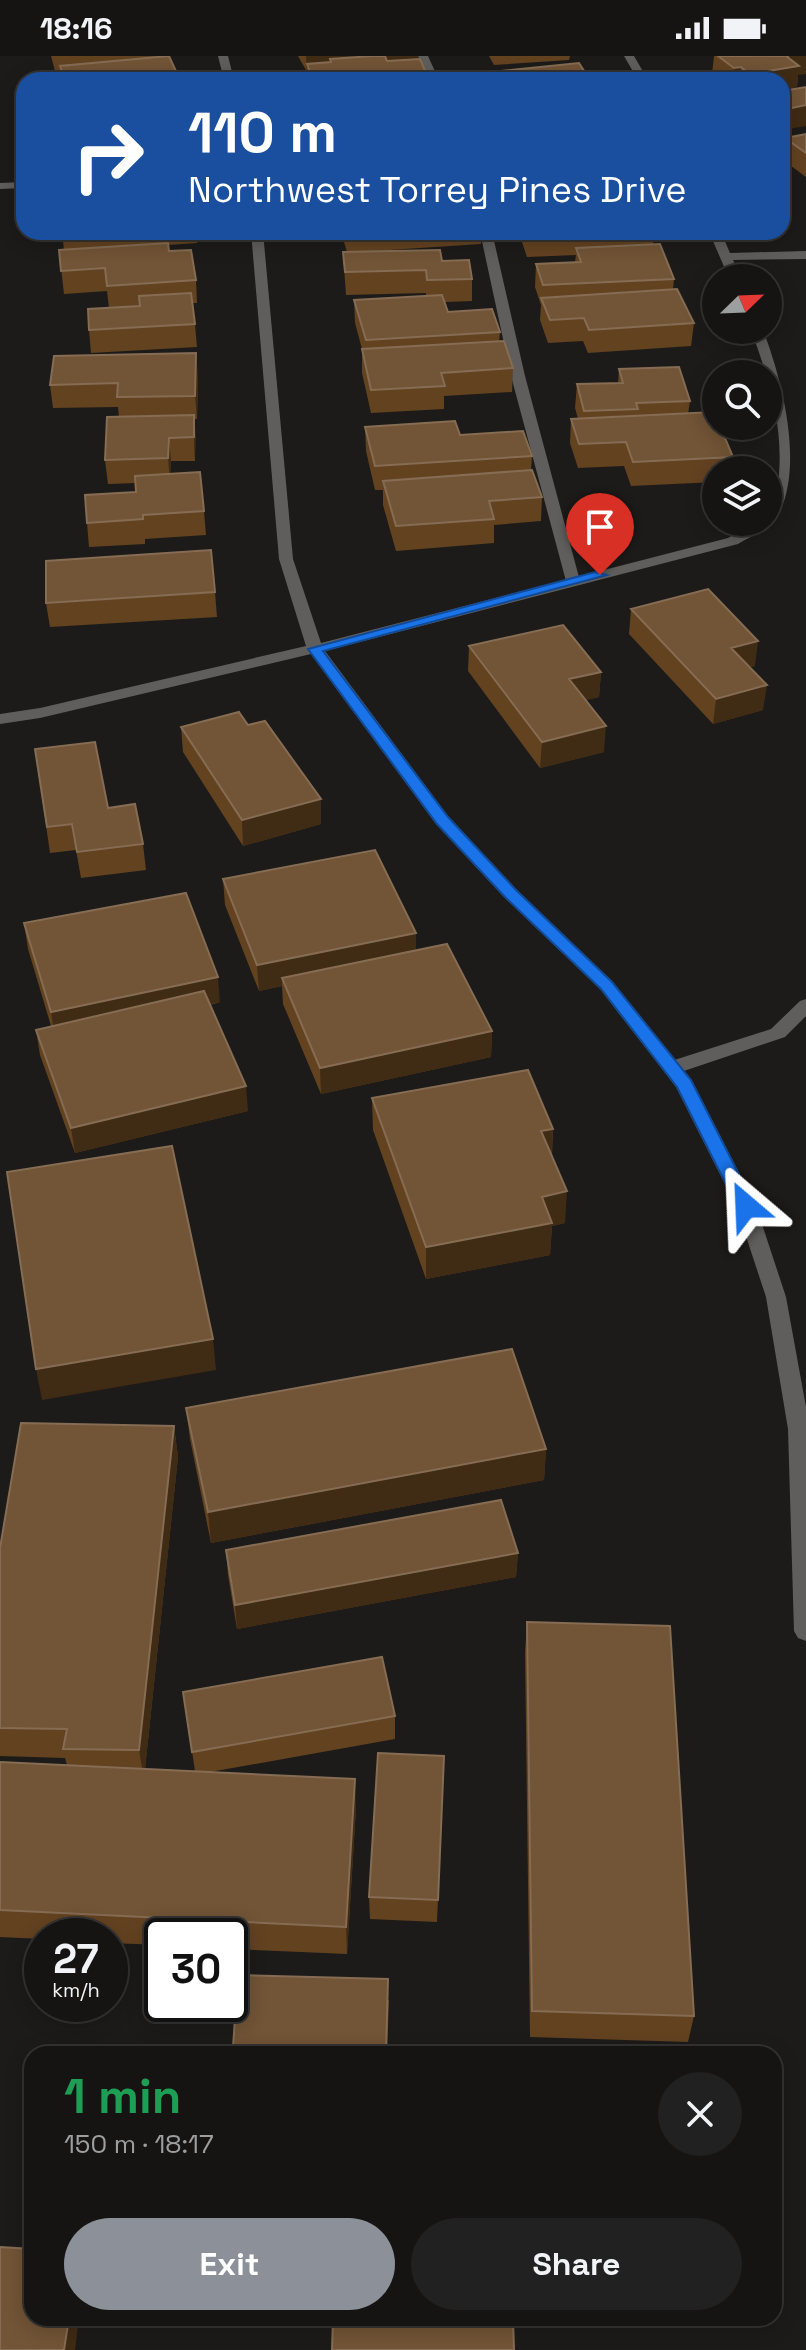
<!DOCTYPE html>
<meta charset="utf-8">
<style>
:root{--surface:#151413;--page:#222121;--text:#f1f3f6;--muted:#9d9ea0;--line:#343333;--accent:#8c9099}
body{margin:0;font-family:"Space Grotesk",sans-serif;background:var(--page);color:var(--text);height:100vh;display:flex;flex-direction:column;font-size:30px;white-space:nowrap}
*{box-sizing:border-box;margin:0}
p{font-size:26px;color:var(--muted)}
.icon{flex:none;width:44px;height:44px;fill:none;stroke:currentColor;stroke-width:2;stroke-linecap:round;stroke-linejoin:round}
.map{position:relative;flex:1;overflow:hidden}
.sheet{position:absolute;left:24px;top:1990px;width:758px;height:280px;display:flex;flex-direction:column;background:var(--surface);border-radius:24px;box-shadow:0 4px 20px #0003,0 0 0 2px var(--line)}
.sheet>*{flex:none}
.hud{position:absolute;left:16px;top:16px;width:774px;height:168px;border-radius:24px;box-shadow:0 4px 20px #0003,0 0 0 2px var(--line);background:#1a4fa0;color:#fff;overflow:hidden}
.needle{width:52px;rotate:67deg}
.controls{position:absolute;left:702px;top:208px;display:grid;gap:16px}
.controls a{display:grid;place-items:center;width:80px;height:80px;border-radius:50%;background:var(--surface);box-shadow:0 4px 20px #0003,0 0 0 2px var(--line);font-size:40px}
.speed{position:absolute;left:24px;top:1862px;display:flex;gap:16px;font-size:40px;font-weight:700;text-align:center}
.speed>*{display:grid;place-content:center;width:104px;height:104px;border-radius:50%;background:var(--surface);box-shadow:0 4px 20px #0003,0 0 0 2px var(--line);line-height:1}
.speed small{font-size:20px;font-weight:400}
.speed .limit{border:4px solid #111;border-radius:12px;background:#fff;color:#111}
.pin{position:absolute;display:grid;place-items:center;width:68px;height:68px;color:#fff;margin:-82px -34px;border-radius:50% 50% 50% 0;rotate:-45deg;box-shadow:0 0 8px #0007}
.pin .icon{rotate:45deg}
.me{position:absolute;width:88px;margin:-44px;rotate:334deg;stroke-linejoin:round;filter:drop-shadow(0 0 6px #0008)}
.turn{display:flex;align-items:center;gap:28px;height:168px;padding:0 40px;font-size:36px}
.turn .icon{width:104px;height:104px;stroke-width:2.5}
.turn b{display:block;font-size:56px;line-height:68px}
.round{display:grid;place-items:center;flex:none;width:84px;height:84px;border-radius:42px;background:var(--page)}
.head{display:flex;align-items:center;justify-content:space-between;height:136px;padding:0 40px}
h1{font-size:48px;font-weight:700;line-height:60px;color:#1e9e55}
.action{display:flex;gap:16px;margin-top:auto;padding:16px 40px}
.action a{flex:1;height:92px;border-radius:48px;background:var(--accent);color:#fff;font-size:32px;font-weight:700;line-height:92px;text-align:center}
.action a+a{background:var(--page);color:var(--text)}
.status{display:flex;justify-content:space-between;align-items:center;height:56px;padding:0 40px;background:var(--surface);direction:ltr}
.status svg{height:22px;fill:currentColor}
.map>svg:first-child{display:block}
</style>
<div class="status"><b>18:16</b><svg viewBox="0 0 49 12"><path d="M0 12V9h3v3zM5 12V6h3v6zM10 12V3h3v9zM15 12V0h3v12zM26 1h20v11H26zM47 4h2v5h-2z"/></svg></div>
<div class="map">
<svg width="806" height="2294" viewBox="0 0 806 2294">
<rect width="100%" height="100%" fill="#1c1b19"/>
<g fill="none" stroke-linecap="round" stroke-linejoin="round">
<path fill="#5f5e5d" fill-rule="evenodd" d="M 418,0 L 428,0 L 439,24 L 429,24 Z
M 480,176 L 492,176 L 525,320 L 580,525 L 578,528 L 568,528 L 566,525 L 511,320 Z
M 806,943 L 806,960 L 785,981 L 672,1019 L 663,1012 L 665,1007 L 771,973 L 800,945 Z"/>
<path fill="#5f5e5d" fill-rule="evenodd" d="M 218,0 L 228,0 L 234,24 L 224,24 Z
M 624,0 L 634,0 L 648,24 L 638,24 Z
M 24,126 L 24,132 L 0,133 L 0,127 Z
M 251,176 L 263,176 L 293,503 L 321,587 L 728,482 L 755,466 L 768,466 C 768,449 778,435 779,418 C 783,367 768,320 751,274 L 763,274 C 783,326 806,416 775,465 C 766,475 749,481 738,488 L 325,595 L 448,760 L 517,834 L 612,925 L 691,1023 L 756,1150 L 786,1241 L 806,1351 L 806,1585 L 798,1582 L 794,1575 L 788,1373 L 766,1241 L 736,1150 L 676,1031 L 600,933 L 505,842 L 436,768 L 311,598 L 40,662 L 0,668 L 0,658 L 40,652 L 306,590 L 279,503 Z
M 709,176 L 721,176 L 730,197 L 806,195 L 806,203 L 733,204 L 741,222 L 729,222 Z"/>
</g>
<path fill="#634220" d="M 51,0 L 169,0 L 180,24 L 62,24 L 61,15 L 55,15 Z
M 298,0 L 418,0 L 418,3 L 427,19 L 427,24 L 308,24 L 307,16 Z
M 489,0 L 570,0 L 569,4 L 494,9 Z
M 714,0 L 806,0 L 798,19 L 797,31 L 782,33 L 782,24 L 720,24 L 712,18 Z
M 806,78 L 806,121 L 783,104 L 785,82 Z
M 62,176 L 196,176 L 197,187 L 168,189 L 169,195 L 196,224 L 197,247 L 193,247 L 197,291 L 91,297 L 89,274 L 109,252 L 107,235 L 64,238 L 59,194 L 64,194 Z
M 341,176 L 481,176 L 481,188 L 374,195 L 442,205 L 472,223 L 472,245 L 445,246 L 448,256 L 500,276 L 499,286 L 513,312 L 512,336 L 444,340 L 444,353 L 371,357 L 362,317 L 362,293 L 355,267 L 354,244 L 426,240 L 426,237 L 346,239 L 343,196 L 347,196 Z
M 520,176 L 654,176 L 653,189 L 674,223 L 673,234 L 694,267 L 691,290 L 588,297 L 583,285 L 548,287 L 540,264 L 541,249 L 535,231 L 536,208 L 575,206 L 576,199 L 527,201 L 520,180 Z
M 619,313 L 690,345 L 688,358 L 733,401 L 731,414 L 716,414 L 716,426 L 631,430 L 624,410 L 578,412 L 570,387 L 571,363 L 578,363 L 575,352 L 577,328 L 618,327 Z
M 198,320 L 197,363 L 194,363 L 195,405 L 171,405 L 170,418 L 204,455 L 206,479 L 145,483 L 145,488 L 89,491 L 87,467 L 136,436 L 136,427 L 108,428 L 105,404 L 119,361 L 118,351 L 53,352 L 50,329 Z
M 365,371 L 460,379 L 532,400 L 531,414 L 542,441 L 541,465 L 494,469 L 494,487 L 396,495 L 383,449 L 383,434 L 375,434 L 366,395 Z
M 215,536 L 217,561 L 50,571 L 46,547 Z
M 631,553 L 755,610 L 749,611 L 763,654 L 713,668 L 629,578 Z
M 469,590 L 601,616 L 599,641 L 585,644 L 604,696 L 540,712 L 468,615 Z
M 248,669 L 321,743 L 321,768 L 243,790 L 183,696 L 181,671 Z
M 35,693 L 108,752 L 143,788 L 146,814 L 81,822 L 76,794 L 50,797 Z
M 223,823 L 416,894 L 492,975 L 491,1001 L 321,1038 L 283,948 L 282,930 L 259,935 L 225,849 Z
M 24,867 L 220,946 L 210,949 L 248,1055 L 75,1097 L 40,999 L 36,974 L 51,970 L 28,893 Z
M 372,1042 L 553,1073 L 552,1099 L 565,1167 L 552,1170 L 550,1199 L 426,1223 L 373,1074 Z
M 186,1352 L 546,1393 L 544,1424 L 211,1487 L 190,1383 Z
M 174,1370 L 178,1401 L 145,1713 L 195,1715 L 183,1636 L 395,1660 L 395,1683 L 210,1716 L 356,1752 L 347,1898 L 230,1893 L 230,1880 L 162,1880 L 162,1889 L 110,1887 L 110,1880 L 42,1880 L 42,1883 L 0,1881 L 0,1706 L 67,1709 L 65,1702 L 0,1700 L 0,1492 Z
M 226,1494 L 518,1497 L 516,1521 L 237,1573 L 228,1519 Z
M 527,1566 L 694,1960 L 688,1986 L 530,1981 L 525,1596 Z
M 444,1700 L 437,1866 L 370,1863 L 369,1841 Z
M 389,1944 L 387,1998 L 234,1998 L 233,1991 Z"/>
<path fill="#402b14" d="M 306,0 L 418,0 L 418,5 L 331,6 L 330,3 L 330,14 L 307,8 L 307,16 Z
M 786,0 L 806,0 L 806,18 L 798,19 L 797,31 L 782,33 L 782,24 L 748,24 L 749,18 Z
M 741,11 L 740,24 L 732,24 L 734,12 Z
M 103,22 L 104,24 L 75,24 Z
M 806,49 L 806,70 L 782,74 L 782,54 Z
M 196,297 L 198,320 L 197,363 L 195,340 Z
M 194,359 L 196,382 L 195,405 L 194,381 Z
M 169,382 L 171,405 L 170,426 L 168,402 Z
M 758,585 L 755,610 L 728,617 L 731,592 Z
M 601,616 L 599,641 L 567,648 L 569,623 Z
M 767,629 L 763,654 L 713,668 L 716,643 Z
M 606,670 L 604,696 L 540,712 L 542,686 Z
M 321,743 L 321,768 L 243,790 L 242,764 Z
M 416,877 L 416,902 L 282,922 L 282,930 L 259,935 L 257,909 Z
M 218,921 L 220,946 L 55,982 L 51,956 Z
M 492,975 L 491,1001 L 321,1038 L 320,1012 Z
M 246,1030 L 248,1055 L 75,1097 L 71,1072 Z
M 553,1073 L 551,1105 L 541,1075 Z
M 567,1135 L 565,1167 L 552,1170 L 550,1199 L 426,1223 L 426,1191 L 542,1141 Z
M 213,1283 L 216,1314 L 42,1344 L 36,1313 Z
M 174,1370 L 178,1401 L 144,1723 L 139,1694 Z
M 546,1393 L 544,1424 L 211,1487 L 208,1456 Z
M 518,1497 L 516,1521 L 237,1573 L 235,1549 Z
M 355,1723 L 356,1752 L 347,1898 L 346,1871 Z
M 69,2262 L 79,2262 L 75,2294 L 64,2294 Z"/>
<path fill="#725436" stroke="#856c53" stroke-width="2" d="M 169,0 L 180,24 L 104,24 L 103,22 L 65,24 L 60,10 Z
M 373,0 L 385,0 L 387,5 L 420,3 L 427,19 L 384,22 L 384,24 L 313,24 L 307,8 L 331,6 L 330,3 Z
M 718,0 L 789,0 L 786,0 L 799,10 L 749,18 L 741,11 L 734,12 Z
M 579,7 L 590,24 L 484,24 L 481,17 Z
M 806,31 L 806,49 L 782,54 L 782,35 Z
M 806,78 L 806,97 L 785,82 Z
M 527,176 L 585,176 L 528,179 Z
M 168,187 L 169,195 L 191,194 L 196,224 L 107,230 L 105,212 L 61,215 L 59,194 Z
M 660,188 L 674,223 L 543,229 L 536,208 L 581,206 L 576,192 Z
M 440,194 L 442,205 L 469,204 L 472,223 L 427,224 L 426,214 L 345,216 L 343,196 Z
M 677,233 L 694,267 L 589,274 L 584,262 L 550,264 L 541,242 Z
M 191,237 L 195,268 L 89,274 L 88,253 L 140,250 L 139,240 Z
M 442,239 L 448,256 L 492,253 L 500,276 L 366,284 L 354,244 Z
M 504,285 L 513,312 L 441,317 L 445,330 L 371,334 L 362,293 Z
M 196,297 L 195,340 L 117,341 L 118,327 L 50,329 L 54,300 Z
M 679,311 L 690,345 L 636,347 L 638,353 L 584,355 L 577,328 L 623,327 L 619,313 Z
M 714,356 L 716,360 L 716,370 L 720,370 L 733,401 L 633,406 L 626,386 L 579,388 L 571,363 Z
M 194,359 L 194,381 L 169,382 L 168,402 L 105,404 L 107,361 Z
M 455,365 L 460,379 L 523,375 L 532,400 L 375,410 L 365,371 Z
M 532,414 L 542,441 L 489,445 L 494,463 L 396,470 L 383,425 Z
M 200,416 L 204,455 L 143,459 L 143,463 L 87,467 L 85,439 L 136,436 L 135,420 Z
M 211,494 L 215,536 L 46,547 L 46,505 Z
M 708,533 L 758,585 L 731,592 L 767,629 L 716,643 L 631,553 Z
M 563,569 L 601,616 L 569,623 L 606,670 L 542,686 L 469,590 Z
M 239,656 L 248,669 L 265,665 L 321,743 L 242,764 L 181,671 Z
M 95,686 L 108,752 L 135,748 L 143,788 L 77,796 L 72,768 L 47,771 L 35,693 Z
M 375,794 L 416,877 L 257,909 L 223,823 Z
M 186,837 L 218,921 L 51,956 L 24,867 Z
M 447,888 L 492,975 L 320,1012 L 282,922 Z
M 204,935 L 246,1030 L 71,1072 L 36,974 Z
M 528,1014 L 553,1073 L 541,1075 L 567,1135 L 542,1141 L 552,1167 L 426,1191 L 372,1042 Z
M 172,1090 L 213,1283 L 36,1313 L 7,1116 Z
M 512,1293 L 546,1393 L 208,1456 L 186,1352 Z
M 21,1367 L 174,1370 L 139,1694 L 63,1693 L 67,1673 L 0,1672 L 0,1492 Z
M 501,1444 L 518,1497 L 235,1549 L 226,1494 Z
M 527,1566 L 670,1570 L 694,1960 L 532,1955 Z
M 382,1601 L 395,1660 L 192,1696 L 183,1636 Z
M 378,1697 L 444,1700 L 438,1844 L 369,1841 Z
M 0,1706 L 355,1723 L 346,1871 L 0,1854 Z
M 238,1919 L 388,1923 L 386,1995 L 233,1991 Z
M 0,2191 L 32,2193 L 32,2262 L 69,2262 L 64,2294 L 0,2294 Z
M 333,2262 L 513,2262 L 514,2294 L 332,2294 Z"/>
<path fill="#1a73e8" stroke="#114b97" stroke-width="2" d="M 595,516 L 607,519 L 323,595 L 448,761 L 516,834 L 612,926 L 691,1024 L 755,1150 L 746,1157 L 737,1150 L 677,1031 L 601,933 L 505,841 L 437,768 L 308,593 Z"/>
</svg>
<div class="controls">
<a><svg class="needle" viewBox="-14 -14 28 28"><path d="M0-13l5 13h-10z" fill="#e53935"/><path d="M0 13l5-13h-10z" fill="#9d9ea0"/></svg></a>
<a><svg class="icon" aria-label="search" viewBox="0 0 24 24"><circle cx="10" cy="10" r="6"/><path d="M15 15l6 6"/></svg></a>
<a><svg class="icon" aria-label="layers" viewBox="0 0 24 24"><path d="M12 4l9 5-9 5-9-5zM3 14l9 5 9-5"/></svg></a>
</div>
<div class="speed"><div>27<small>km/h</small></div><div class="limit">30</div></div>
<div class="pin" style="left:600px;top:519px;background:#d93025"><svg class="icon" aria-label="arrive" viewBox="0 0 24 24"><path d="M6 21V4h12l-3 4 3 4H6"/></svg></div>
<svg class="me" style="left:746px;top:1150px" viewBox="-20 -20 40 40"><path d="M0-17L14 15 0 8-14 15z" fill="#1a73e8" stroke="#fff" stroke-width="4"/></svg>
<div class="hud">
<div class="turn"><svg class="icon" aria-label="right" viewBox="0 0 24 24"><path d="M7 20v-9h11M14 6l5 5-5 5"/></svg><div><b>110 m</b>Northwest Torrey Pines Drive</div></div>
</div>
<section class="sheet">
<div class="head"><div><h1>1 min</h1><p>150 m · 18:17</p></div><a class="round"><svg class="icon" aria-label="close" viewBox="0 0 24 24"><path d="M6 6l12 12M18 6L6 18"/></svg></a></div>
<div class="action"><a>Exit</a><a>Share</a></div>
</section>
</div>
